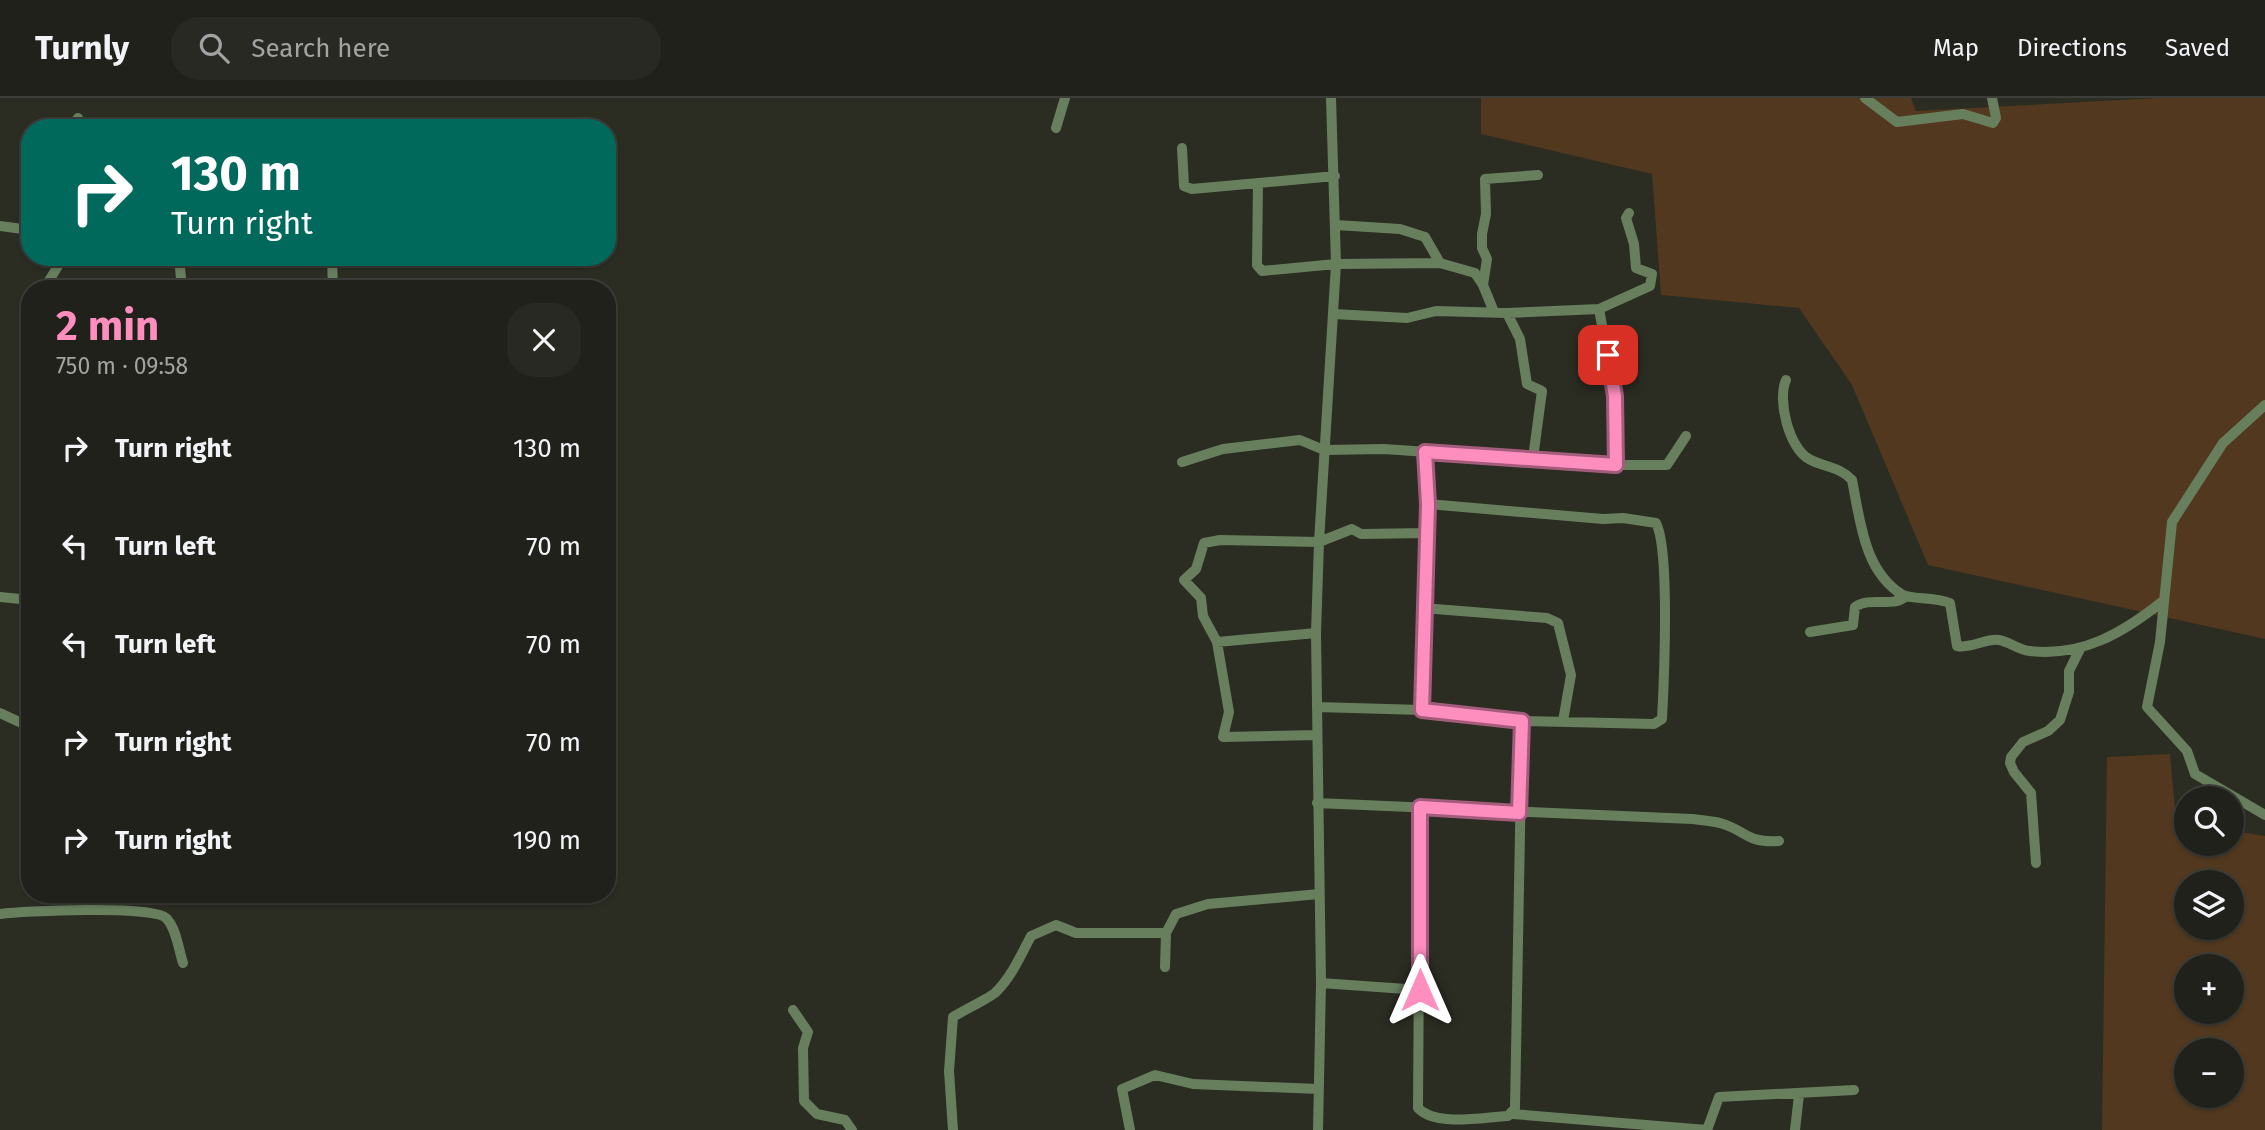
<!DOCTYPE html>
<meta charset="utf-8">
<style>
:root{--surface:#20211a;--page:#282923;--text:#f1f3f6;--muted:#a2a3a2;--line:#3d3e39;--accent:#fd8ebe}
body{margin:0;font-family:"Fira Sans",sans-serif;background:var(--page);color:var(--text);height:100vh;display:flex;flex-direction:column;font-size:26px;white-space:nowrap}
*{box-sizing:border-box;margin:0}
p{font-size:23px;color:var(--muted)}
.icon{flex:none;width:38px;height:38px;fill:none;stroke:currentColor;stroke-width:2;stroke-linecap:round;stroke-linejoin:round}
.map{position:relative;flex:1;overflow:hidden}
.panel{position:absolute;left:21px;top:182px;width:595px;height:623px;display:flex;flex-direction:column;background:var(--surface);border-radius:28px;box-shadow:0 2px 5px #0004,0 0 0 2px var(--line)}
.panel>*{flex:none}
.top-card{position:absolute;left:21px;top:21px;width:595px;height:147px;border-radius:28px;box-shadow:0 2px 5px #0004,0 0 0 2px var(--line);background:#00695c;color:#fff;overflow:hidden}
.fabs{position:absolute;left:2174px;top:688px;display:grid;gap:14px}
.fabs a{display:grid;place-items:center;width:70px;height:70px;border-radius:50%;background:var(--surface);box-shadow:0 2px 5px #0004,0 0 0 2px var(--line);font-size:35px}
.pin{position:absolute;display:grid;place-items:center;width:60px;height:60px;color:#fff;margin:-30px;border-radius:14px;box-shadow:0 4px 10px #0006}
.me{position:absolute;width:77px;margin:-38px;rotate:0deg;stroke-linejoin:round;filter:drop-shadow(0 0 5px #0008)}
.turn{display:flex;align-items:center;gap:24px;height:147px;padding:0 35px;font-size:32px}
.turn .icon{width:91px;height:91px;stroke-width:2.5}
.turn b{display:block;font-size:49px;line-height:60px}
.round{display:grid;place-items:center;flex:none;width:74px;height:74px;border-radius:28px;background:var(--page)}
.headline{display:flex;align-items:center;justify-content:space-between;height:119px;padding:0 35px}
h1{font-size:42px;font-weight:700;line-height:52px;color:var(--accent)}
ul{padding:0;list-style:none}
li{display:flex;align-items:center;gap:21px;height:98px;padding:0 35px}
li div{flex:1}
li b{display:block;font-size:26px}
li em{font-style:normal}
header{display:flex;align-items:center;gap:42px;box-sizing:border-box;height:98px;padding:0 35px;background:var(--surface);border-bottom:2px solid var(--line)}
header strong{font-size:33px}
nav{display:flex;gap:38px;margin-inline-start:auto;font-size:24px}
.search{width:490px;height:63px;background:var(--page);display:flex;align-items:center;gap:18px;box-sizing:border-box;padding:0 24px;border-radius:28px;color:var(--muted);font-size:26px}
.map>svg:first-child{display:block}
</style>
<header>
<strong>Turnly</strong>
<div class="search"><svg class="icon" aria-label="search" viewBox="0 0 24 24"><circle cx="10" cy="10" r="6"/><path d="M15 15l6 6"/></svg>Search here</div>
<nav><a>Map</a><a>Directions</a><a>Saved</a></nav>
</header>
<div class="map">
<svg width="2265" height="1032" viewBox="0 0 2265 1032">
<rect width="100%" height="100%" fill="#2b2c22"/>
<path fill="#51381e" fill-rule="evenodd" d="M 1481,0 L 1911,0 L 1916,13 L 2158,0 L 2265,0 L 2265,541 L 1928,467 L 1852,287 L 1799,210 L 1661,197 L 1652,76 L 1481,36 Z
M 2170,656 L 2176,722 L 2186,724 L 2186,746 L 2231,746 L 2231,732 L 2265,738 L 2265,1032 L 2102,1032 L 2107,659 ZM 2186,784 L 2231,784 L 2231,830 L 2186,830 ZM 2186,868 L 2231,868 L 2231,914 L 2186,914 ZM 2186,952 L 2231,952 L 2231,998 L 2186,998 Z"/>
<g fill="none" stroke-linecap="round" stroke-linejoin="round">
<path stroke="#687f5d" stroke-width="10" d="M 1865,0 L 1897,24 L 1963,16 L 1993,25 L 1996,20 L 1992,0
M 70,30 L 78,20
M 1056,30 L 1065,0
M 1182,50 L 1184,88 L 1192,91 L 1335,78
M 1258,85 L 1257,167 L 1262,173 L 1336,166 L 1440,165 L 1475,175 L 1483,187
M 1336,127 L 1400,131 L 1425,139 L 1440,165
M 0,128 L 30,132
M 179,159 L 182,191
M 192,159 L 205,162 L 225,159
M 332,159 L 333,191
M 44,191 L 58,168 L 58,159
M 1599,211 L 1615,298 L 1616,367
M 1494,214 L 1483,187 L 1487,161 L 1482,150 L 1482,136 L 1486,116 L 1485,81 L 1538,77
M 1507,215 L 1520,241 L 1527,286 L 1542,293 L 1533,360
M 1334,216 L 1407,220 L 1436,213 L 1507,215 L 1599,211 L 1650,188 L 1652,176 L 1636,170 L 1634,146 L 1626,120 L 1629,115
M 1786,282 C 1777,302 1789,350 1809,361 C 1825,370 1839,368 1852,382 C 1860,422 1864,474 1903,497 C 1913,502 1934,498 1950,505 L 1957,548 C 1971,551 1986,540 1999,542 C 2010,544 2019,552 2030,553 C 2082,559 2123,535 2163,503
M 2265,307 L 2223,345 L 2172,424 L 2160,544 L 2147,609 L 2187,653 L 2195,676 L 2265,717
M 1182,364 L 1223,351 L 1300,342 L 1324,352 L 1384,351 L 1616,367 L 1667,367 L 1686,338
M 0,499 L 30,502
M 1423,510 L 1547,520 L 1558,525 L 1571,577 L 1563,623
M 1810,534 L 1853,527 L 1855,509 C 1870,498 1891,510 1905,499
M 1217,544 L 1316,535
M 1317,609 L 1422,612 L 1522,623 L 1654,626 L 1662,621 C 1664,584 1670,451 1656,425 L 1623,420 L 1603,421 L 1428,406
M 1422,612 L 1428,406 L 1425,354
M 0,615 L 30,629
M 1317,637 L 1223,639 L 1229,614 L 1217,544 L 1203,518 L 1201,500 L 1184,482 L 1196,471 L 1204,445 L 1220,442 L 1319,444 L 1352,431 L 1361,436 L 1427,435
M 1317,705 L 1692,721 C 1701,722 1711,723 1720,725 C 1748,733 1745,745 1779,743
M 1420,709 L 1418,1010 C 1436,1029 1483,1019 1508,1018 L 1515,1010 L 1522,623
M 2036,765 L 2031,695 L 2014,674 L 2010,665 L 2011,659 L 2023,644 L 2048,633 L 2060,622 L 2069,594 L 2069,573 L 2080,551
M 0,816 C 23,813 153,807 166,820 C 176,829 179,853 183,865
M 1165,869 L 1166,835 L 1176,816 L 1208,806 L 1319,796
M 1321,885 L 1420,892
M 793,912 L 808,934 L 803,950 L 804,1003 L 817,1016 L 845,1022 L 852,1032
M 1513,1016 L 1707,1032 L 1719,999 L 1854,992
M 953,1032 L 949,973 L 953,919 C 964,912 990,900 996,894 C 1012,878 1021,857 1031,838 L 1056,827 L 1076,835 L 1166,835
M 1130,1032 L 1122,991 L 1155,977 L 1193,986 L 1318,991
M 1318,1032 L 1321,885 L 1316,535 L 1319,444 L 1336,166 L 1331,0
M 1795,1032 L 1799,997"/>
</g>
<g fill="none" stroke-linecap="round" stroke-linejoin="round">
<defs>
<path id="route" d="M 1420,892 L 1420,709 L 1519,715 L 1522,623 L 1422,612 L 1428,406 L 1425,354 L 1616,367 L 1615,298 L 1608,257"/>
</defs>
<use href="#route" stroke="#a45c7c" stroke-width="18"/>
<use href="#route" stroke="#fd8ebe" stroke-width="12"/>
</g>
</svg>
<div class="fabs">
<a><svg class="icon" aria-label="search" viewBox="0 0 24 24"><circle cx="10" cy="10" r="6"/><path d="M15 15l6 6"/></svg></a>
<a><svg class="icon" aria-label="layers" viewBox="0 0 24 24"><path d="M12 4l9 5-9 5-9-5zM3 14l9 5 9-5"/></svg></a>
<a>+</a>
<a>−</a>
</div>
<div class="pin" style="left:1608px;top:257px;background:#d93025"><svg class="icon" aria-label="arrive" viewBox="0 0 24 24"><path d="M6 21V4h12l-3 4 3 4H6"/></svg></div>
<svg class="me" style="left:1420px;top:892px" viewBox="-20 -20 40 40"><path d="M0-17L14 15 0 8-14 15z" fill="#fd8ebe" stroke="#fff" stroke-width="4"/></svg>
<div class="top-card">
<div class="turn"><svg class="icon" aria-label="right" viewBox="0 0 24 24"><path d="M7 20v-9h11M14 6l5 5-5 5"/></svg><div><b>130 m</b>Turn right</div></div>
</div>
<section class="panel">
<div class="headline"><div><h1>2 min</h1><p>750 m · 09:58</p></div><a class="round"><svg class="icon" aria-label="close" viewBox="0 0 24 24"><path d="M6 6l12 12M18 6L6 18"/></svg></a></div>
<ul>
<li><svg class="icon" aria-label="right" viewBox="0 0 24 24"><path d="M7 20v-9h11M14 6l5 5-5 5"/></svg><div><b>Turn right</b></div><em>130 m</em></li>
<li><svg class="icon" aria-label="left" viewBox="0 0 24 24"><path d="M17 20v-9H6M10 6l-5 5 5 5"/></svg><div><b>Turn left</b></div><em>70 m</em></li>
<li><svg class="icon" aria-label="left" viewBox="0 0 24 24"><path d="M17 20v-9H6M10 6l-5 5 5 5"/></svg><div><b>Turn left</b></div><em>70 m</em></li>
<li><svg class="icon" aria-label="right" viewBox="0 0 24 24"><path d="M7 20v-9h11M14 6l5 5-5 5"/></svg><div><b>Turn right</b></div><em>70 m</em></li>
<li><svg class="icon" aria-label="right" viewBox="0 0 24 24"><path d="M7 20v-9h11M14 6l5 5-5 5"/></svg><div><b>Turn right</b></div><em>190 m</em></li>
</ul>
</section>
</div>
